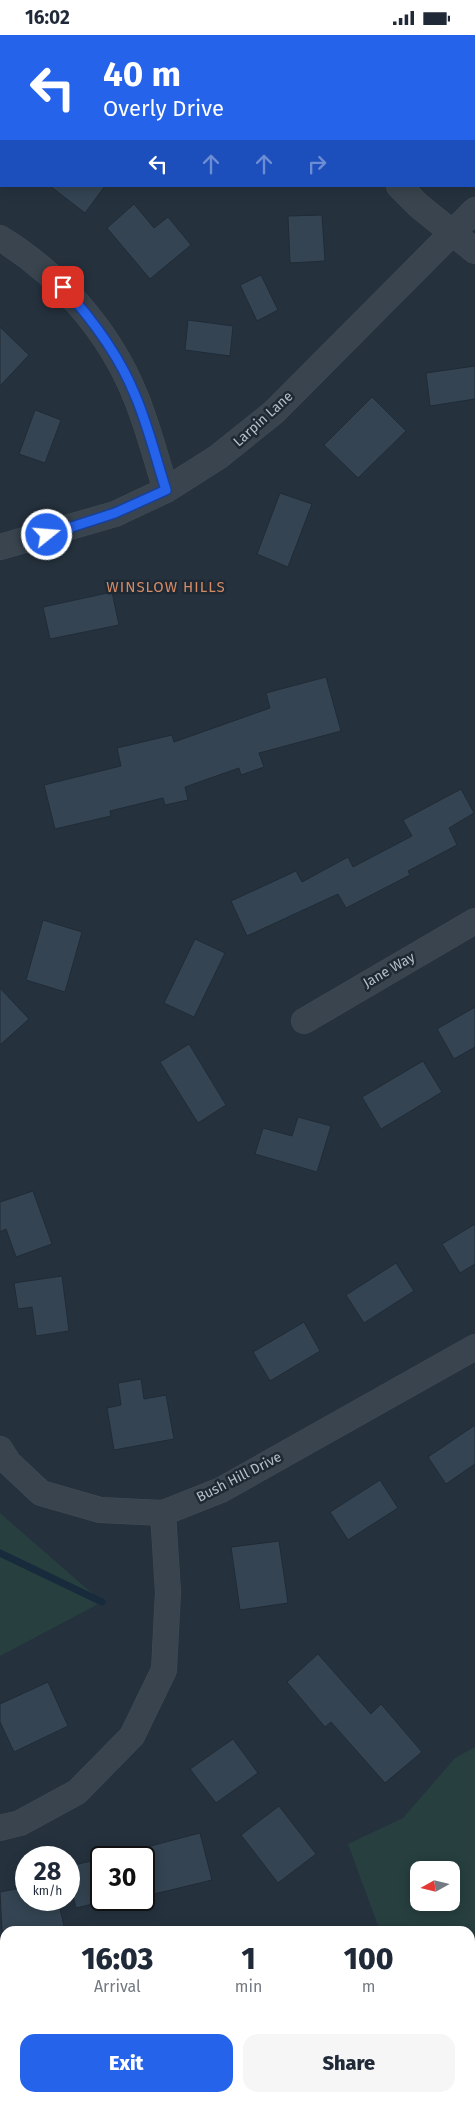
<!DOCTYPE html>
<style>
:root{--surface:#fff;--page:#f6f6f7;--text:#1f2937;--muted:#747a83;--accent:#2563eb}
body{margin:0;font-family:"Fira Sans",sans-serif;background:var(--page);color:var(--text);height:100vh;display:flex;flex-direction:column;font-size:19px;white-space:nowrap}
*{box-sizing:border-box;margin:0}
p{font-size:16px;color:var(--muted)}
.icon{flex:none;width:28px;height:28px;fill:none;stroke:currentColor;stroke-width:2;stroke-linecap:round;stroke-linejoin:round}
.map{position:relative;flex:1;overflow:hidden}
.drawer{position:absolute;left:0px;top:1891px;width:475px;height:176px;display:flex;flex-direction:column;background:var(--surface);border-radius:15px 15px 0 0;box-shadow:0 2px 12px #0003}
.drawer>*{flex:none}
.guide{position:absolute;left:0px;top:0px;width:475px;height:152px;box-shadow:0 2px 12px #0003;background:#2563eb;color:#fff;overflow:hidden}
.needle{width:32px;rotate:262deg}
.fabs{position:absolute;left:410px;top:1826px;display:grid;gap:10px}
.fabs a{display:grid;place-items:center;width:50px;height:50px;border-radius:10px;background:var(--surface);box-shadow:0 2px 12px #0003;font-size:25px}
.speed{position:absolute;left:15px;top:1811px;display:flex;gap:10px;font-size:25px;font-weight:700;text-align:center}
.speed>*{display:grid;place-content:center;width:65px;height:65px;border-radius:50%;background:var(--surface);box-shadow:0 2px 12px #0003;line-height:1}
.speed small{font-size:12px;font-weight:400}
.speed .limit{border:2px solid #111;border-radius:8px;background:#fff;color:#111}
.pin{position:absolute;display:grid;place-items:center;width:42px;height:42px;color:#fff;margin:-21px;border-radius:10px;box-shadow:0 2px 8px #0006}
.me{position:absolute;width:55px;margin:-28px;rotate:73deg;stroke-linejoin:round;filter:drop-shadow(0 0 4px #0008)}
.turn{display:flex;align-items:center;gap:18px;height:105px;padding:0 20px;font-size:22px}
.turn .icon{width:65px;height:65px;stroke-width:2.5}
.turn b{display:block;font-size:35px;line-height:42px}
.lanes{display:flex;align-items:center;height:48px;padding:0 20px;background:#0003;justify-content:center;gap:25px;direction:ltr}
.lanes .off{opacity:.35}
.eta{display:flex;justify-content:space-evenly;align-items:center;height:85px;text-align:center}
.eta b{font-size:30px;font-weight:800;line-height:35px}
.cta{display:flex;gap:10px;margin-top:auto;padding:10px 20px}
.cta a{flex:1;height:58px;border-radius:15px;background:var(--accent);color:#fff;font-size:20px;font-weight:800;line-height:58px;text-align:center}
.cta a+a{background:var(--page);color:var(--text)}
.status{display:flex;justify-content:space-between;align-items:center;height:35px;padding:0 25px;background:var(--surface);direction:ltr}
.status svg{height:14px;fill:currentColor}
.map>svg:first-child{display:block}
</style>
<div class="status"><b>16:02</b><svg viewBox="0 0 49 12"><path d="M0 12V9h3v3zM5 12V6h3v6zM10 12V3h3v9zM15 12V0h3v12zM26 1h20v11H26zM47 4h2v5h-2z"/></svg></div>
<div class="map">
<svg width="475" height="2067" viewBox="0 0 475 2067">
<rect width="100%" height="100%" fill="#25323e"/>
<path fill="#273f3f" fill-rule="evenodd" d="M 0,1478 L 102,1567 L 0,1621 Z
M 475,1712 L 475,1958 L 470,1958 L 470,1896 L 380,1896 L 348,1809 L 403,1783 L 455,1723 ZM 419,1835 L 451,1835 L 451,1868 L 419,1868 Z"/>
<g fill="none" stroke-linecap="round" stroke-linejoin="round">
<path stroke="#182b3c" stroke-width="7" d="M 0,1518 L 102,1567"/>
</g>
<path fill="#344452" stroke="#202b36" d="M 50,151 L 105,151 L 85,178 Z
M 134,169 L 154,193 L 168,182 L 191,210 L 150,244 L 107,193 Z
M 322,180 L 325,226 L 290,228 L 288,181 Z
M 261,240 L 278,275 L 257,286 L 240,250 Z
M 188,285 L 233,291 L 230,321 L 185,315 Z
M 0,292 L 29,320 L 0,351 Z
M 475,331 L 475,364 L 430,371 L 426,338 Z
M 372,362 L 406,396 L 358,443 L 324,410 Z
M 35,375 L 61,385 L 45,428 L 19,419 Z
M 280,458 L 312,469 L 288,532 L 257,519 Z
M 112,557 L 119,590 L 50,604 L 43,572 Z
M 326,642 L 341,696 L 259,718 L 264,732 L 241,740 L 239,733 L 185,752 L 188,765 L 165,770 L 163,763 L 110,776 L 111,781 L 55,794 L 44,750 L 121,731 L 117,713 L 172,700 L 174,707 L 270,673 L 266,658 Z
M 461,754 L 474,778 L 449,793 L 457,810 L 408,836 L 410,840 L 346,873 L 338,859 L 247,901 L 231,866 L 296,836 L 302,847 L 348,822 L 353,832 L 412,801 L 403,785 Z
M 43,885 L 82,897 L 65,957 L 26,945 Z
M 195,904 L 225,918 L 194,982 L 164,968 Z
M 0,953 L 29,984 L 0,1010 Z
M 475,972 L 475,1012 L 454,1024 L 437,994 Z
M 189,1009 L 226,1070 L 198,1088 L 160,1027 Z
M 423,1026 L 442,1057 L 381,1094 L 362,1062 Z
M 298,1082 L 331,1091 L 317,1137 L 255,1119 L 263,1093 L 292,1101 Z
M 33,1156 L 52,1209 L 16,1222 L 6,1194 L 0,1197 L 0,1167 Z
M 475,1189 L 475,1229 L 460,1238 L 442,1209 Z
M 396,1228 L 414,1256 L 364,1288 L 346,1260 Z
M 62,1241 L 69,1296 L 36,1301 L 32,1272 L 18,1274 L 14,1248 Z
M 304,1287 L 320,1316 L 270,1346 L 253,1317 Z
M 141,1344 L 144,1364 L 166,1360 L 174,1404 L 114,1415 L 107,1373 L 121,1370 L 118,1348 Z
M 475,1390 L 475,1429 L 446,1449 L 428,1422 Z
M 380,1445 L 398,1473 L 348,1505 L 330,1477 Z
M 279,1506 L 288,1568 L 240,1575 L 231,1512 Z
M 318,1619 L 371,1679 L 381,1669 L 422,1717 L 385,1748 L 331,1687 L 325,1692 L 287,1647 Z
M 48,1647 L 68,1691 L 14,1717 L 0,1687 L 0,1669 Z
M 233,1704 L 258,1738 L 216,1768 L 190,1734 Z
M 279,1771 L 316,1819 L 278,1848 L 241,1800 Z
M 200,1798 L 212,1845 L 150,1860 L 144,1832 L 144,1822 L 141,1822 L 139,1814 Z
M 101,1824 L 101,1867 L 76,1873 L 69,1843 L 69,1831 Z
M 26,1852 L 26,1865 L 58,1865 L 64,1891 L 41,1896 L 2,1896 L 0,1857 Z"/>
<g fill="none" stroke-linecap="round" stroke-linejoin="round">
<defs>
<path id="minor" d="M 246,0 L 247,1
M 399,151 L 419,171 L 475,216
M 0,203 C 59,239 109,296 135,360 C 148,391 156,424 166,455
M 0,512 L 115,479 L 166,455 L 218,422 L 274,377 L 475,175
M 304,986 L 475,886
M 0,1414 L 9,1428 L 41,1458 L 100,1475 L 163,1478 L 221,1455 L 475,1312
M 0,1793 L 20,1788 L 77,1757 L 132,1701 L 164,1635 L 168,1557 L 163,1478"/>
</defs>
<use href="#minor" stroke="#424d58" stroke-width="26"/>
<use href="#minor" stroke="#39444e" stroke-width="25"/>
</g>
<g fill="none" stroke-linecap="round" stroke-linejoin="round">
<defs>
<path id="route" d="M 47,500 L 115,478 L 166,455 C 156,424 148,390 135,360 C 119,320 92,284 63,252"/>
</defs>
<use href="#route" stroke="#184099" stroke-width="12"/>
<use href="#route" stroke="#2563eb" stroke-width="9"/>
</g>
<g text-anchor="middle" dominant-baseline="central" stroke-width="5" stroke-linejoin="round" paint-order="stroke">
<g font-size="14" fill="#b5bfc9" stroke="#1e2934">
<text transform="translate(263 384) rotate(-42)">Larpin Lane</text>
<text transform="translate(389 935) rotate(-30)">Jane Way</text>
<text transform="translate(239 1442) rotate(-27)">Bush Hill Drive</text>
</g>
<g font-size="15" letter-spacing="1" fill="#d48a66" stroke="#1e2934">
<text x="166" y="552">WINSLOW HILLS</text>
</g>
</g>
</svg>
<div class="fabs">
<a><svg class="needle" viewBox="-14 -14 28 28"><path d="M0-13l5 13h-10z" fill="#e53935"/><path d="M0 13l5-13h-10z" fill="#747a83"/></svg></a>
</div>
<div class="speed"><div>28<small>km/h</small></div><div class="limit">30</div></div>
<div class="pin" style="left:63px;top:252px;background:#d93025"><svg class="icon" aria-label="arrive" viewBox="0 0 24 24"><path d="M6 21V4h12l-3 4 3 4H6"/></svg></div>
<svg class="me" style="left:47px;top:500px" viewBox="-20 -20 40 40"><circle r="17" fill="#2563eb" stroke="#fff" stroke-width="3"/><path d="M0-11L8 9 0 5-8 9z" fill="#fff"/></svg>
<div class="guide">
<div class="turn"><svg class="icon" aria-label="left" viewBox="0 0 24 24"><path d="M17 20v-9H6M10 6l-5 5 5 5"/></svg><div><b>40 m</b>Overly Drive</div></div>
<div class="lanes"><svg class="icon" aria-label="left" viewBox="0 0 24 24"><path d="M17 20v-9H6M10 6l-5 5 5 5"/></svg><svg class="icon off" aria-label="ahead" viewBox="0 0 24 24"><path d="M12 20V5M6 11l6-6 6 6"/></svg><svg class="icon off" aria-label="ahead" viewBox="0 0 24 24"><path d="M12 20V5M6 11l6-6 6 6"/></svg><svg class="icon off" aria-label="right" viewBox="0 0 24 24"><path d="M7 20v-9h11M14 6l5 5-5 5"/></svg></div>
</div>
<section class="drawer">
<div class="eta">
<div><b>16:03</b><p>Arrival</p></div>
<div><b>1</b><p>min</p></div>
<div><b>100</b><p>m</p></div>
</div>
<div class="cta"><a>Exit</a><a>Share</a></div>
</section>
</div>
